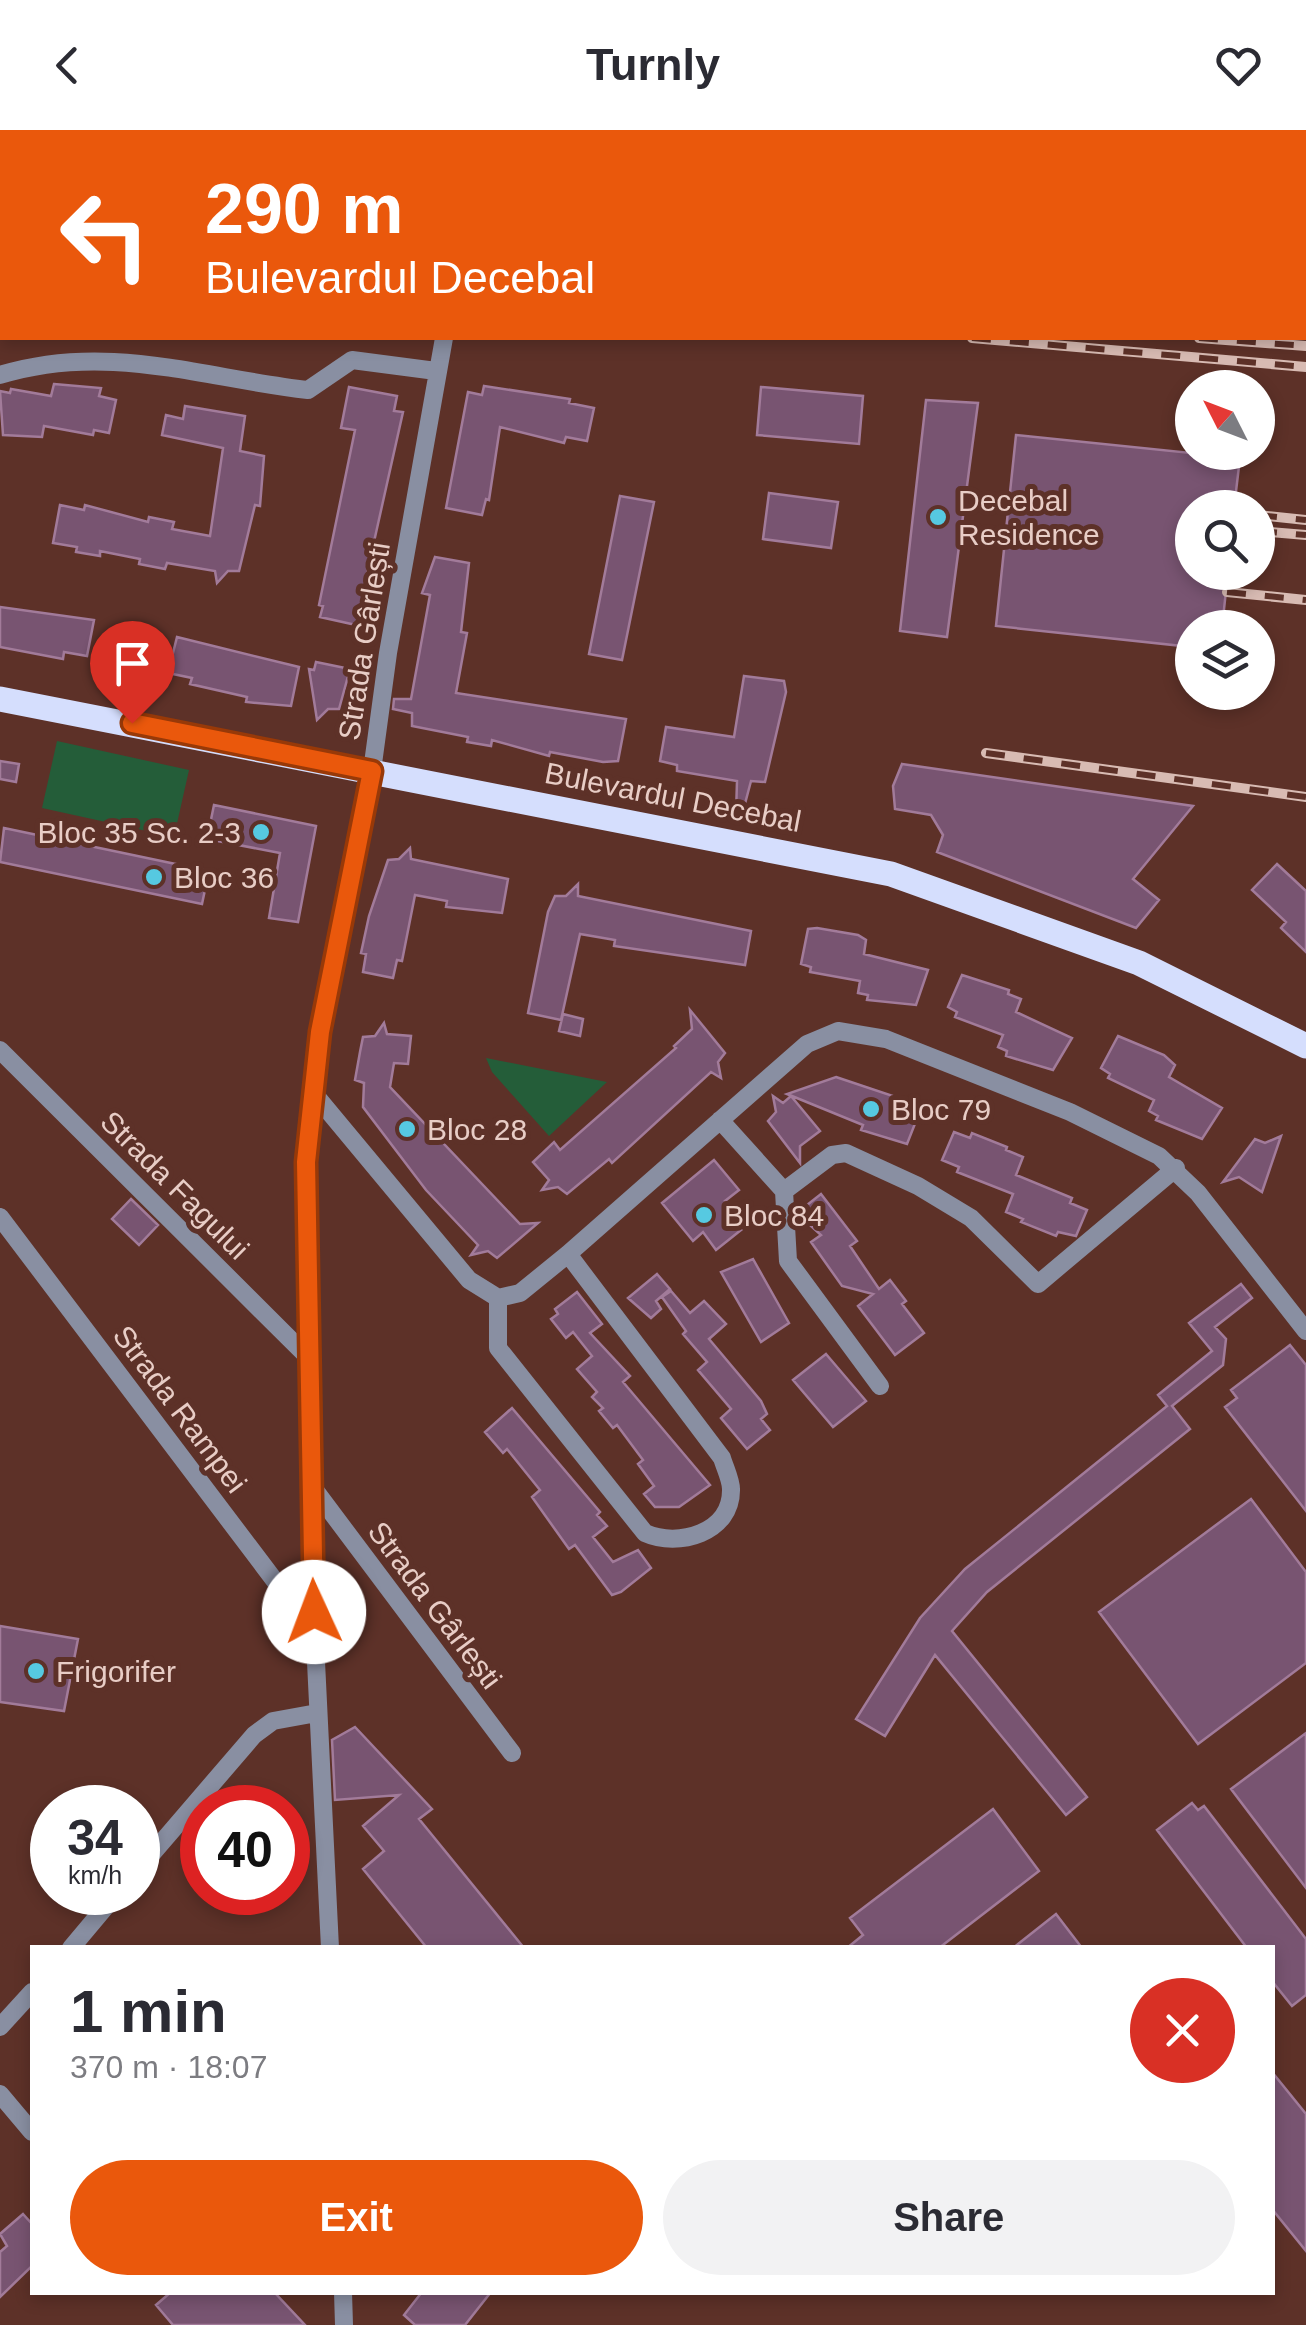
<!DOCTYPE html>
<meta charset="utf-8">
<style>
:root{--surface:#fff;--page:#f2f2f3;--text:#2b2b33;--muted:#7c7c81;--accent:#ea580c}
body{margin:0;font-family:Arial,sans-serif;background:var(--page);color:var(--text);height:100vh;display:flex;flex-direction:column;font-size:38px;white-space:nowrap}
*{box-sizing:border-box;margin:0}
p{font-size:32px;color:var(--muted)}
.icon{flex:none;width:55px;height:55px;fill:none;stroke:currentColor;stroke-width:2;stroke-linecap:round;stroke-linejoin:round}
.map{position:relative;flex:1;overflow:hidden}
.side{position:absolute;left:30px;top:1815px;width:1245px;height:350px;display:flex;flex-direction:column;background:var(--surface);border-radius:0px;box-shadow:0 5px 15px #0003}
.side>*{flex:none}
.hud{position:absolute;left:0px;top:0px;width:1308px;height:210px;box-shadow:0 5px 15px #0003;background:#ea580c;color:#fff;overflow:hidden}
.needle{width:65px;rotate:312deg}
.buttons{position:absolute;left:1175px;top:240px;display:grid;gap:20px}
.buttons a{display:grid;place-items:center;width:100px;height:100px;border-radius:50%;background:var(--surface);box-shadow:0 5px 15px #0003;font-size:50px}
.speed{position:absolute;left:30px;top:1655px;display:flex;gap:20px;font-size:50px;font-weight:700;text-align:center}
.speed>*{display:grid;place-content:center;width:130px;height:130px;border-radius:50%;background:var(--surface);box-shadow:0 5px 15px #0003;line-height:1}
.speed small{font-size:25px;font-weight:400}
.speed .limit{border:15px solid #d22;background:#fff;color:#111}
.pin{position:absolute;display:grid;place-items:center;width:85px;height:85px;color:#fff;margin:-102px -42px;border-radius:50% 50% 50% 0;rotate:-45deg;box-shadow:0 0 10px #0007}
.pin .icon{rotate:45deg}
.me{position:absolute;width:110px;margin:-55px;rotate:358deg;stroke-linejoin:round;filter:drop-shadow(0 0 8px #0008)}
.turn{display:flex;align-items:center;gap:35px;height:210px;padding:0 40px;font-size:45px}
.turn .icon{width:130px;height:130px;stroke-width:2.5}
.turn b{display:block;font-size:70px;line-height:85px}
.round{display:grid;place-items:center;flex:none;width:105px;height:105px;border-radius:52px;background:var(--page)}
.head{display:flex;align-items:center;justify-content:space-between;height:170px;padding:0 40px}
h1{font-size:60px;font-weight:600;line-height:75px}
.button{display:flex;gap:20px;margin-top:auto;padding:20px 40px}
.button a{flex:1;height:115px;border-radius:60px;background:var(--accent);color:#fff;font-size:40px;font-weight:600;line-height:115px;text-align:center}
.button a+a{background:var(--page);color:var(--text)}
header{display:flex;justify-content:space-between;align-items:center;height:130px;padding:0 40px;background:var(--surface);font-size:45px;font-weight:600}
.map>svg:first-child{display:block}
</style>
<header><svg class="icon" aria-label="back" viewBox="0 0 24 24"><path d="M15 5l-7 7 7 7"/></svg>Turnly<svg class="icon" aria-label="heart" viewBox="0 0 24 24"><path d="M12 20l-8-8c-3-5 5-10 8-4 3-6 11-1 8 4z"/></svg></header>
<div class="map">
<svg width="1306" height="2195" viewBox="0 0 1306 2195">
<rect width="100%" height="100%" fill="#5d3128"/>
<path fill="#245d39" d="M 57,611 L 189,640 L 174,707 L 42,678 Z
M 486,928 L 607,952 L 549,1006 L 492,942 Z"/>
<path fill="#785471" stroke="#a27b9a" stroke-width="2.5" d="M 54,254 L 101,258 L 99,266 L 116,270 L 109,303 L 94,300 L 93,305 L 44,296 L 42,307 L 3,305 L 0,261 L 10,263 L 11,259 L 51,266 Z
M 484,256 L 570,269 L 569,273 L 594,278 L 587,311 L 566,307 L 564,313 L 500,297 L 489,370 L 486,369 L 482,385 L 446,378 L 468,262 L 482,265 Z
M 349,257 L 397,266 L 394,281 L 403,282 L 365,452 L 369,453 L 356,495 L 320,487 L 323,476 L 319,475 L 355,300 L 341,298 Z
M 761,257 L 863,266 L 859,314 L 757,305 Z
M 926,270 L 978,273 L 947,507 L 900,501 Z
M 185,276 L 245,286 L 240,321 L 264,326 L 260,376 L 255,375 L 239,441 L 228,441 L 217,453 L 215,441 L 167,433 L 165,439 L 139,434 L 140,429 L 100,421 L 100,426 L 76,422 L 77,417 L 53,413 L 60,375 L 84,380 L 85,375 L 148,392 L 149,387 L 174,392 L 172,399 L 210,406 L 223,318 L 162,305 L 166,285 L 183,289 Z
M 1016,305 L 1240,328 L 1234,378 L 1192,378 L 1192,442 L 1228,442 L 1222,498 L 1192,498 L 1192,517 L 996,496 Z
M 769,363 L 838,372 L 831,418 L 763,409 Z
M 620,366 L 654,372 L 622,530 L 589,524 Z
M 435,427 L 469,433 L 461,502 L 467,503 L 456,563 L 626,589 L 618,631 L 603,632 L 550,622 L 549,626 L 492,610 L 491,616 L 467,612 L 468,607 L 412,596 L 412,583 L 393,579 L 394,569 L 411,569 L 430,465 L 422,463 Z
M 0,477 L 94,490 L 87,526 L 64,522 L 63,529 L 0,517 Z
M 177,507 L 299,537 L 291,576 L 246,572 L 247,567 L 190,554 L 192,548 L 168,543 Z
M 316,532 L 350,539 L 339,579 L 328,579 L 317,590 L 309,539 L 314,540 Z
M 744,546 L 784,551 L 786,562 L 765,652 L 751,651 L 742,685 L 736,684 L 737,651 L 677,641 L 677,635 L 660,631 L 666,597 L 734,607 Z
M 0,631 L 19,634 L 16,652 L 0,649 Z
M 902,634 L 1193,676 L 1133,749 L 1159,770 L 1136,798 L 937,722 L 943,705 L 931,685 L 895,679 L 893,656 Z
M 214,675 L 316,696 L 298,792 L 269,788 L 280,723 L 207,709 Z
M 4,698 L 209,741 L 202,774 L 0,732 Z
M 410,718 L 411,729 L 508,749 L 502,783 L 446,777 L 447,771 L 415,765 L 402,831 L 397,830 L 393,848 L 363,842 L 366,824 L 361,823 L 369,786 L 388,730 L 399,729 Z
M 1277,734 L 1306,761 L 1306,822 L 1281,798 L 1286,792 L 1252,760 Z
M 578,754 L 578,766 L 751,801 L 745,835 L 614,816 L 615,810 L 580,804 L 561,890 L 528,883 L 548,782 L 555,766 L 566,766 Z
M 817,798 L 858,805 L 866,810 L 864,824 L 928,840 L 916,875 L 867,870 L 868,865 L 858,863 L 860,851 L 810,842 L 811,837 L 801,834 L 808,799 Z
M 962,845 L 1009,860 L 1008,864 L 1021,869 L 1016,882 L 1072,908 L 1053,940 L 1006,926 L 1007,921 L 998,917 L 1003,905 L 955,887 L 957,882 L 948,877 Z
M 690,880 L 725,923 L 718,932 L 721,948 L 711,942 L 612,1033 L 609,1029 L 567,1064 L 558,1057 L 542,1060 L 549,1050 L 533,1032 L 554,1012 L 560,1020 L 676,918 L 674,916 L 692,899 Z
M 563,884 L 583,889 L 580,906 L 559,901 Z
M 384,893 L 387,904 L 411,906 L 408,934 L 394,933 L 390,957 L 520,1094 L 538,1093 L 497,1128 L 488,1121 L 471,1125 L 478,1115 L 426,1060 L 363,977 L 364,953 L 355,950 L 360,922 L 363,907 L 375,906 Z
M 1118,906 L 1164,925 L 1175,935 L 1169,947 L 1222,978 L 1202,1009 L 1156,990 L 1158,986 L 1149,981 L 1154,970 L 1108,948 L 1110,944 L 1101,938 Z
M 836,947 L 899,968 L 897,979 L 904,981 L 906,975 L 920,981 L 907,1014 L 861,1000 L 863,995 L 787,964 Z
M 773,966 L 783,973 L 791,966 L 820,1001 L 800,1016 L 800,1033 L 768,991 L 776,982 Z
M 954,1002 L 970,1008 L 972,1003 L 1007,1017 L 1006,1020 L 1023,1027 L 1016,1045 L 1072,1068 L 1070,1073 L 1087,1080 L 1076,1106 L 1058,1102 L 1056,1106 L 1021,1092 L 1023,1089 L 1006,1082 L 1013,1064 L 957,1042 L 959,1037 L 942,1030 Z
M 1281,1006 L 1262,1062 L 1239,1047 L 1223,1052 L 1255,1009 L 1265,1013 Z
M 714,1030 L 739,1060 L 725,1071 L 746,1096 L 716,1120 L 703,1102 L 693,1111 L 662,1073 Z
M 821,1064 L 857,1111 L 850,1116 L 879,1159 L 890,1150 L 906,1171 L 902,1174 L 924,1203 L 895,1225 L 858,1176 L 873,1164 L 842,1156 L 811,1112 L 821,1105 L 810,1095 L 807,1075 Z
M 131,1069 L 158,1095 L 139,1115 L 112,1089 Z
M 753,1129 L 789,1193 L 761,1212 L 721,1142 Z
M 657,1144 L 670,1159 L 656,1171 L 661,1179 L 651,1188 L 628,1168 Z
M 1241,1154 L 1252,1168 L 1215,1197 L 1226,1209 L 1223,1235 L 1172,1276 L 1190,1299 L 987,1462 L 952,1501 L 1087,1667 L 1066,1685 L 935,1525 L 885,1606 L 856,1589 L 920,1488 L 965,1439 L 1167,1276 L 1158,1265 L 1212,1221 L 1189,1193 Z
M 671,1161 L 690,1183 L 704,1171 L 726,1194 L 709,1209 L 761,1271 L 767,1284 L 761,1289 L 770,1300 L 747,1319 L 721,1288 L 731,1279 L 698,1240 L 707,1232 L 683,1204 L 686,1201 L 662,1167 Z
M 577,1162 L 602,1194 L 590,1203 L 630,1246 L 623,1252 L 710,1355 L 679,1377 L 655,1377 L 644,1364 L 654,1356 L 638,1334 L 643,1330 L 617,1295 L 613,1298 L 599,1281 L 603,1278 L 592,1267 L 597,1262 L 577,1239 L 592,1226 L 573,1202 L 566,1208 L 551,1189 L 558,1184 L 555,1179 Z
M 1290,1215 L 1306,1235 L 1306,1381 L 1225,1277 L 1237,1268 L 1231,1260 Z
M 826,1224 L 866,1271 L 833,1297 L 793,1250 Z
M 512,1278 L 600,1382 L 597,1385 L 607,1396 L 593,1407 L 613,1432 L 638,1420 L 651,1438 L 621,1462 L 612,1465 L 575,1415 L 569,1419 L 532,1367 L 540,1360 L 507,1319 L 503,1323 L 485,1302 Z
M 1251,1369 L 1306,1442 L 1306,1533 L 1198,1614 L 1099,1482 Z
M 0,1496 L 78,1509 L 64,1581 L 0,1572 Z
M 355,1597 L 432,1679 L 419,1689 L 524,1818 L 427,1818 L 363,1739 L 384,1721 L 363,1696 L 399,1665 L 335,1670 L 332,1610 Z
M 1306,1603 L 1306,1758 L 1231,1659 Z
M 1192,1673 L 1198,1680 L 1204,1676 L 1306,1809 L 1306,1865 L 1292,1876 L 1272,1851 L 1272,1818 L 1247,1818 L 1157,1700 Z
M 993,1679 L 1039,1741 L 939,1818 L 847,1818 L 863,1805 L 850,1788 Z
M 1056,1784 L 1082,1818 L 1013,1818 Z
M 1272,1942 L 1306,1984 L 1306,2121 L 1272,2079 Z
M 23,2084 L 32,2094 L 32,2136 L 0,2167 L 0,2122 L 7,2116 L 0,2104 Z
M 171,2162 L 274,2162 L 305,2195 L 173,2195 L 156,2175 Z
M 422,2162 L 491,2162 L 465,2195 L 415,2195 L 404,2185 Z"/>
<g fill="none" stroke-linecap="round" stroke-linejoin="round">
<path stroke="#898fa2" stroke-width="18" d="M 474,0 L 474,2
M 65,2 L 77,0
M 0,18 L 2,17
M 1305,34 L 1306,34
M 0,245 C 107,212 202,248 308,260 L 352,230 L 436,241
M 0,920 L 310,1229
M 311,960 L 469,1150 L 498,1168 L 520,1163 L 568,1124 L 807,914 L 838,901 L 886,909 L 1070,982 L 1159,1026 L 1198,1063 L 1306,1201
M 720,990 L 784,1061 L 788,1131 L 880,1256
M 784,1061 L 832,1025 L 846,1023 L 918,1056 L 971,1088 L 1038,1154 L 1176,1038
M 0,1087 L 315,1504
M 498,1168 L 498,1218 L 645,1403 C 678,1418 732,1403 731,1359 C 731,1350 725,1338 722,1328 L 568,1124
M 314,1359 L 512,1623
M 138,1740 L 254,1605 L 273,1591 L 317,1583
M 71,1818 L 118,1762
M 330,1818 L 312,1450 L 306,1033 L 311,960 L 372,641 L 388,523 L 444,208
M 0,1897 L 32,1862
M 0,1964 L 32,2002
M 343,2162 L 344,2195"/>
<path stroke="#d5defd" stroke-width="25" d="M 0,569 L 891,744 L 1139,833 L 1306,916"/>
<defs>
<path id="rail" d="M 386,2 L 394,0
M 1305,89 L 1306,89
M 0,119 L 2,118
M 0,148 L 2,147
M 972,208 L 1306,237
M 1199,208 L 1306,216
M 1258,385 L 1306,390
M 1258,401 L 1306,405
M 1227,462 L 1306,470
M 986,623 L 1306,667"/>
</defs>
<use href="#rail" stroke="#d8bbb3" stroke-width="10"/>
<use href="#rail" stroke="#5d3128" stroke-width="6" stroke-dasharray="19" stroke-linecap="butt"/>
</g>
<g fill="none" stroke-linecap="round" stroke-linejoin="round">
<defs>
<path id="route" d="M 132,593 L 372,641 L 320,902 L 306,1032 L 314,1482"/>
</defs>
<use href="#route" stroke="#983908" stroke-width="25"/>
<use href="#route" stroke="#ea580c" stroke-width="18"/>
</g>
<g fill="#56c9e1" stroke="#5d3128" stroke-width="4">
<circle cx="938" cy="387" r="10"/>
<circle cx="261" cy="702" r="10"/>
<circle cx="154" cy="747" r="10"/>
<circle cx="871" cy="979" r="10"/>
<circle cx="407" cy="999" r="10"/>
<circle cx="704" cy="1085" r="10"/>
<circle cx="36" cy="1541" r="10"/>
</g>
<g text-anchor="middle" dominant-baseline="central" stroke-width="10" stroke-linejoin="round" paint-order="stroke">
<g font-size="30" fill="#e8cdc6" stroke="#5d3128" text-anchor="start">
<text x="958" y="370">Decebal<tspan x="958" dy="34">Residence</tspan></text>
<text x="241" y="702" text-anchor="end">Bloc 35 Sc. 2-3</text>
<text x="174" y="747">Bloc 36</text>
<text x="891" y="979">Bloc 79</text>
<text x="427" y="999">Bloc 28</text>
<text x="724" y="1085">Bloc 84</text>
<text x="56" y="1541">Frigorifer</text>
</g>
<g font-size="30" fill="#e8cdc6" stroke="#5d3128">
<text transform="translate(364 511) rotate(-81)">Strada Gârlești</text>
<text transform="translate(673 667) rotate(11)">Bulevardul Decebal</text>
<text transform="translate(175 1055) rotate(45)">Strada Fagului</text>
<text transform="translate(180 1279) rotate(53)">Strada Rampei</text>
<text transform="translate(435 1475) rotate(53)">Strada Gârlești</text>
</g>
</g>
</svg>
<div class="buttons">
<a><svg class="needle" viewBox="-14 -14 28 28"><path d="M0-13l5 13h-10z" fill="#e53935"/><path d="M0 13l5-13h-10z" fill="#7c7c81"/></svg></a>
<a><svg class="icon" aria-label="search" viewBox="0 0 24 24"><circle cx="10" cy="10" r="6"/><path d="M15 15l6 6"/></svg></a>
<a><svg class="icon" aria-label="layers" viewBox="0 0 24 24"><path d="M12 4l9 5-9 5-9-5zM3 14l9 5 9-5"/></svg></a>
</div>
<div class="speed"><div>34<small>km/h</small></div><div class="limit">40</div></div>
<div class="pin" style="left:132px;top:593px;background:#d93025"><svg class="icon" aria-label="arrive" viewBox="0 0 24 24"><path d="M6 21V4h12l-3 4 3 4H6"/></svg></div>
<svg class="me" style="left:314px;top:1482px" viewBox="-20 -20 40 40"><circle r="19" fill="#fff"/><path d="M0-13L10 11 0 6-10 11z" fill="#ea580c"/></svg>
<div class="hud">
<div class="turn"><svg class="icon" aria-label="left" viewBox="0 0 24 24"><path d="M17 20v-9H6M10 6l-5 5 5 5"/></svg><div><b>290 m</b>Bulevardul Decebal</div></div>
</div>
<section class="side">
<div class="head"><div><h1>1 min</h1><p>370 m · 18:07</p></div><a class="round" style="background:#d93025;color:#fff"><svg class="icon" aria-label="close" viewBox="0 0 24 24"><path d="M6 6l12 12M18 6L6 18"/></svg></a></div>
<div class="button"><a>Exit</a><a>Share</a></div>
</section>
</div>
